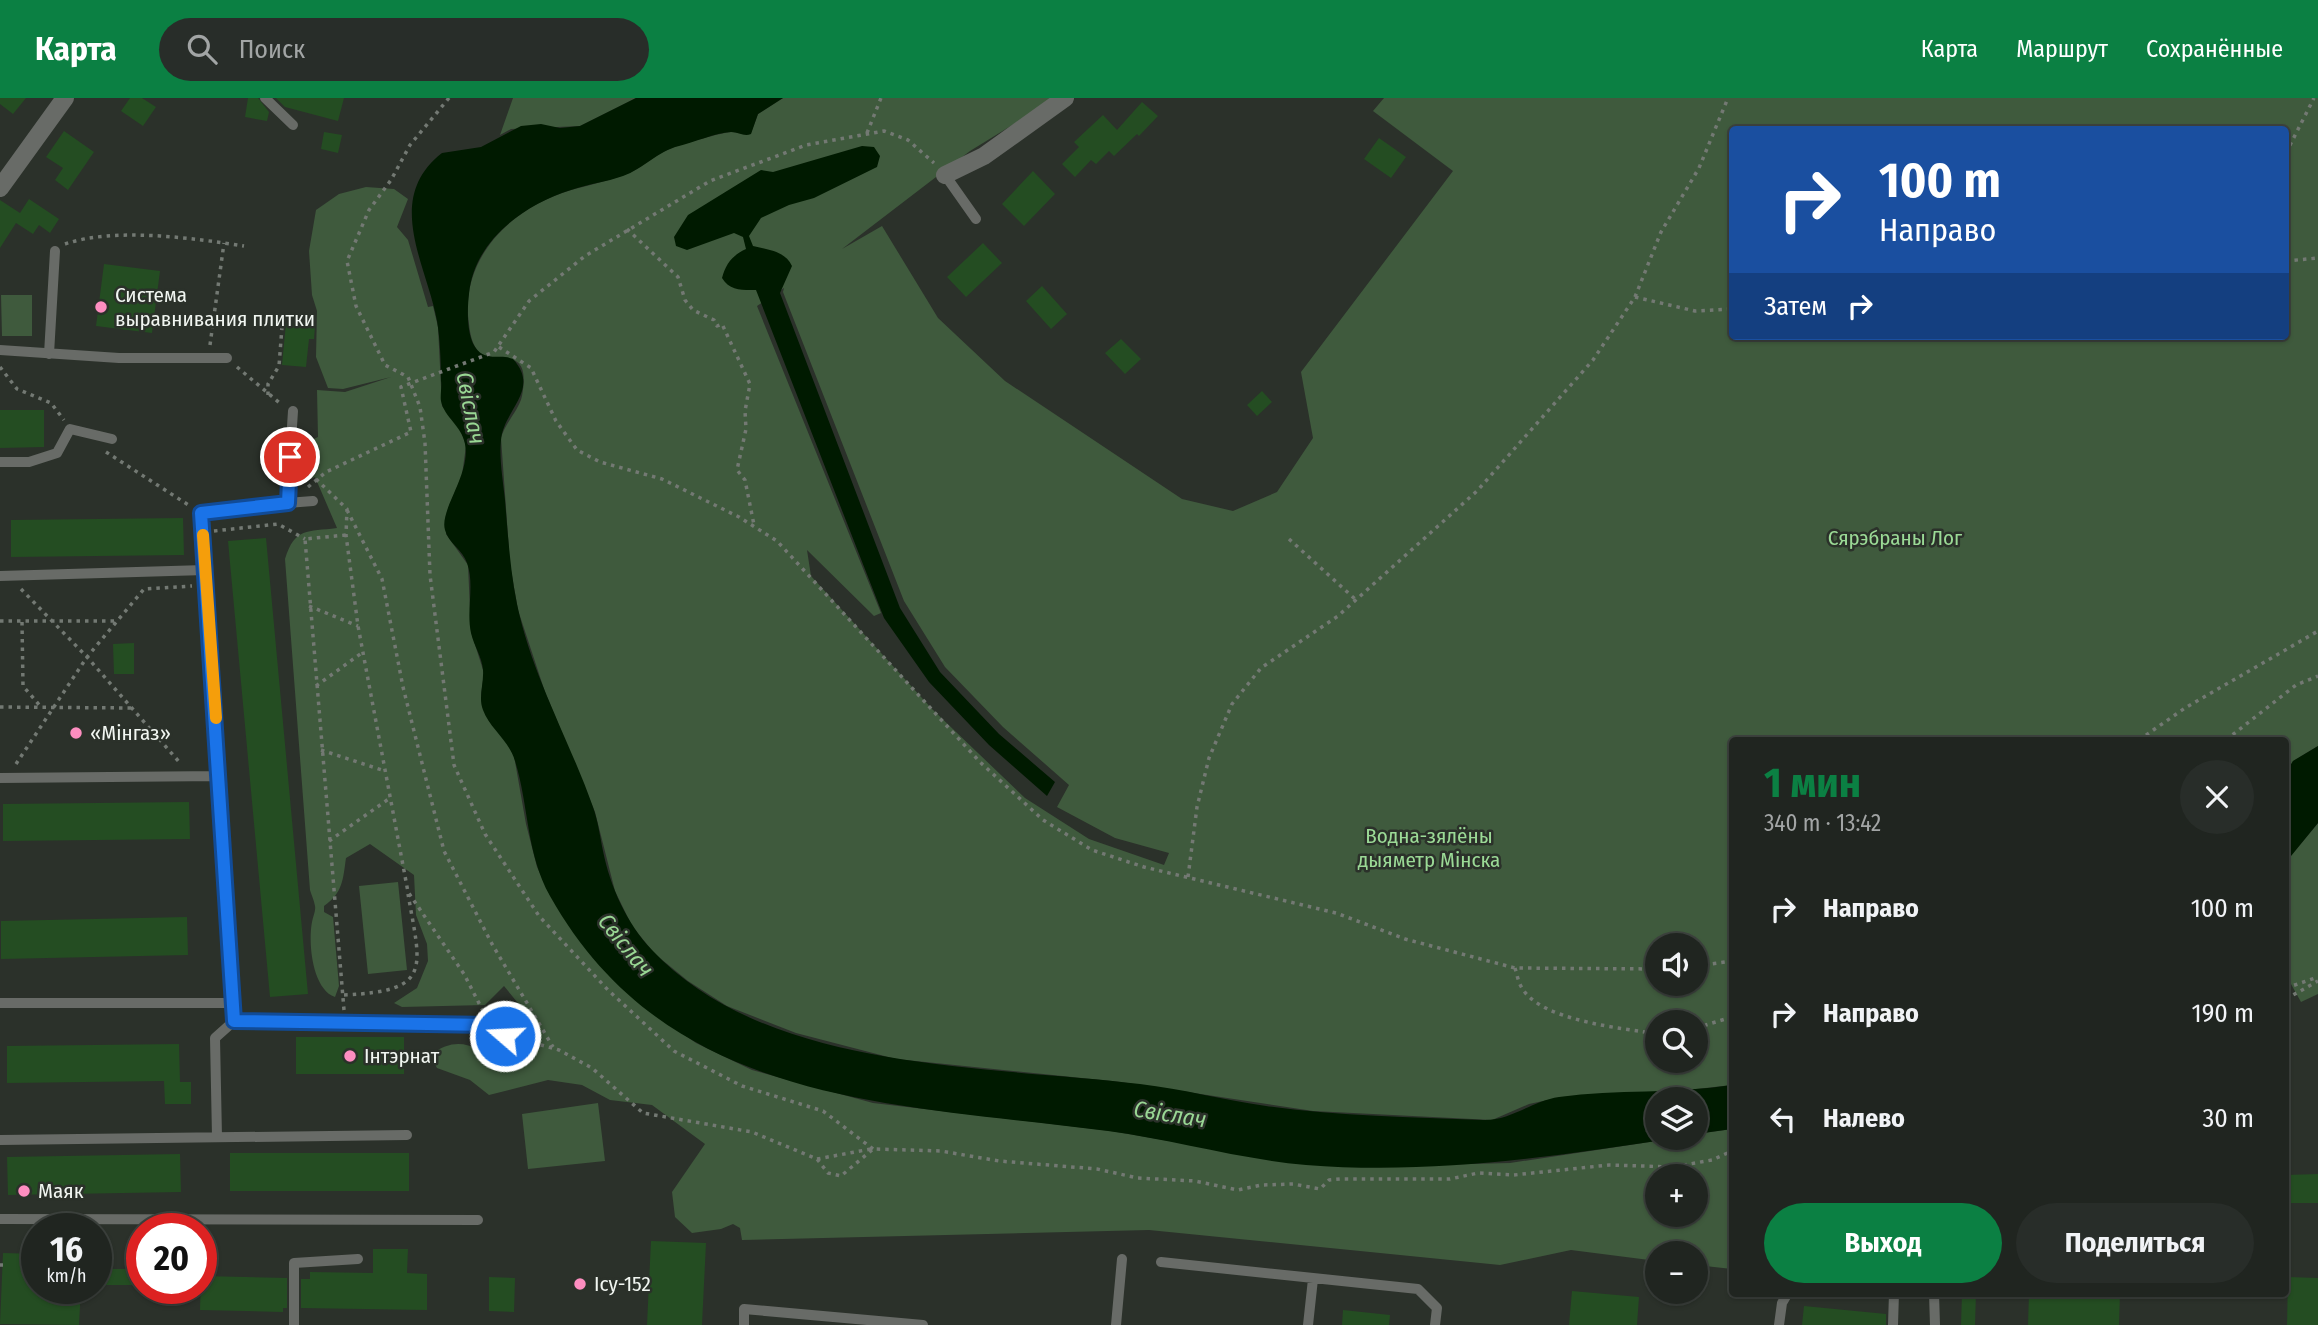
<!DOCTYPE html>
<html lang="ru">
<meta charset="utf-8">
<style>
:root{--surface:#202520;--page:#282d29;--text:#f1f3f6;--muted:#a2a5a5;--line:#3d423e;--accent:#0b8043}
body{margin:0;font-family:"Fira Sans Condensed",sans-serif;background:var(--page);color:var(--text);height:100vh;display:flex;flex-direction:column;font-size:26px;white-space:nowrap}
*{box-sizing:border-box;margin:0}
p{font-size:23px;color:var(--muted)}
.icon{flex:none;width:38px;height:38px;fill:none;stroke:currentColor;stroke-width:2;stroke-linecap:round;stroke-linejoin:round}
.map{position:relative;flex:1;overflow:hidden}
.drawer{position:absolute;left:1729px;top:639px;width:560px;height:560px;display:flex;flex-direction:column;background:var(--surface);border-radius:7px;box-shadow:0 2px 5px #0004,0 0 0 2px var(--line)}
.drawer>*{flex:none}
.top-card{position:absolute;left:1729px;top:28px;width:560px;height:214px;border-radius:7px;box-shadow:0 2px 5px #0004,0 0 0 2px var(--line);background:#1a4fa0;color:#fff;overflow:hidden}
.fabs{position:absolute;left:1645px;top:835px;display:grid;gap:14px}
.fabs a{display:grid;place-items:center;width:63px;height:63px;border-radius:50%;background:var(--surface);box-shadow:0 2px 5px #0004,0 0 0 2px var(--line);font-size:35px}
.speed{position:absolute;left:21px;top:1115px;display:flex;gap:14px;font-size:35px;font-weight:700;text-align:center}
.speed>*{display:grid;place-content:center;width:91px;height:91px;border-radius:50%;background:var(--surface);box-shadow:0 2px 5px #0004,0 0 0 2px var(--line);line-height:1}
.speed small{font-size:18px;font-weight:400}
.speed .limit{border:10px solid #d22;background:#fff;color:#111}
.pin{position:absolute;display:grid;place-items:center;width:60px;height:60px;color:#fff;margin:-30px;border:4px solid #fff;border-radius:50%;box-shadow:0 2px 7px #0007}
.me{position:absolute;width:77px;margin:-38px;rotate:289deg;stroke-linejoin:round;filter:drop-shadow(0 0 5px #0008)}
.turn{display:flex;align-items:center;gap:24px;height:147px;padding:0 35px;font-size:32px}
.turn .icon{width:91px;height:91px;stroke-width:2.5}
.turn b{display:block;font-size:49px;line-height:60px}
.then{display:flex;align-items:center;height:66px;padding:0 35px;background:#0003;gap:14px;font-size:26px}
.round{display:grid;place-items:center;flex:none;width:74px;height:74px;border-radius:37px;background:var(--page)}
.summary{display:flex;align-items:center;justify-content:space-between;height:119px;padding:0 35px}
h1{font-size:42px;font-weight:700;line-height:52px;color:var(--accent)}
.primary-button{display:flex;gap:14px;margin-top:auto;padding:14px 35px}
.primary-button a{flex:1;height:80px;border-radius:42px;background:var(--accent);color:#fff;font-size:28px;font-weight:700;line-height:80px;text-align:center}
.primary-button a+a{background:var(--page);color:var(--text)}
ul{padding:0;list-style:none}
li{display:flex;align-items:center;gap:21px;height:105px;padding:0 35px}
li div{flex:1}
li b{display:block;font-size:26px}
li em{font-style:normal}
header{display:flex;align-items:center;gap:42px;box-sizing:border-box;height:98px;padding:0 35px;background:var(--accent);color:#fff}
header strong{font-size:33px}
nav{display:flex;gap:38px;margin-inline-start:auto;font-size:24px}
.search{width:490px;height:63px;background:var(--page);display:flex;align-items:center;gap:18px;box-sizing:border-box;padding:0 24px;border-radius:38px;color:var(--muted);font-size:26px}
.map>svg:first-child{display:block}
</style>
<header>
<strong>Карта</strong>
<div class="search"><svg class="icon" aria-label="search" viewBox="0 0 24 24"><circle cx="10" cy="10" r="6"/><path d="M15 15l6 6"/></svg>Поиск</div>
<nav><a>Карта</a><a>Маршрут</a><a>Сохранённые</a></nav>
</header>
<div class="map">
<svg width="2318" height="1227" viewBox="0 0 2318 1227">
<rect width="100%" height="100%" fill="#2b312a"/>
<path fill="#3f5a3d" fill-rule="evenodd" d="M 513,0 L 636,0 L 580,28 L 511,31 L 500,37 Z
M 783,0 L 1056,0 L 970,53 L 842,151 L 882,128 L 938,220 L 1005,283 L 1182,401 L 1233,413 L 1277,394 L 1313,340 L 1301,274 L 1453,73 L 1373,13 L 1384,0 L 2318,0 L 2318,648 L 2293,663 L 2286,675 L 2286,642 L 1732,642 L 1732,987 L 1670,994 L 1562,999 L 1529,1006 L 1492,1022 L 1313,1013 L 1121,984 L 896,961 L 796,935 L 727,908 L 688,883 L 655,856 L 632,828 L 615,793 L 595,714 L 545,594 L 518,512 L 510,466 L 501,340 C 505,325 519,312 522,298 C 532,245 497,267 480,255 C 472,248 470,235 469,226 C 460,168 501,120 552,99 C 575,89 600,86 624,77 C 642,71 656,55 674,49 C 686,45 720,35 731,34 C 739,33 743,39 751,35 L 758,16 ZM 1732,32 L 2286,32 L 2286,238 L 1732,238 ZM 784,190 L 783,194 L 904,503 L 945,569 L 1003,629 L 1069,687 L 1057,709 L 1115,740 L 1169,755 L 1164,767 L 1089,741 L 1025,700 L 932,611 L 811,478 L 807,452 L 874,518 L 881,515 L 757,208 ZM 1657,847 L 1696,847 L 1696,886 L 1657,886 ZM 1657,924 L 1696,924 L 1696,962 L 1657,962 Z
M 366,89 L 394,91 L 408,101 L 397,129 L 408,142 L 428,209 L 433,208 L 438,229 L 442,308 L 461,332 L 466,348 L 462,377 L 447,413 L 446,436 L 468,467 L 471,534 L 484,575 L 481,597 L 489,623 L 504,639 L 514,658 L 526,726 L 537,769 L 550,797 L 594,861 L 653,915 L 696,945 L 752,972 L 873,1005 L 1111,1033 L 1304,1066 L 1350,1069 L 1510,1065 L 1676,1040 L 1696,1040 L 1696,1036 L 1732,1031 L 1732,1171 L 1696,1167 L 1696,1155 L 1657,1155 L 1657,1163 L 1571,1152 L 1500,1167 L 1149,1132 L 742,1142 L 740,1130 L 733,1126 L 721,1131 L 692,1135 L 675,1119 L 672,1094 L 705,1046 L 652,1007 L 610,1002 L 582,987 L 548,982 L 489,997 L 470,982 L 437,970 L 430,957 C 459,936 473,949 503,963 L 517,955 L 536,927 L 504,888 L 485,907 L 402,909 L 394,905 L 417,890 L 428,863 L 427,846 L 416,817 L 414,777 L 370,746 L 346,760 C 343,781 343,795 324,808 L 324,814 L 333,819 L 339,888 L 335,899 C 312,891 308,844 312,824 C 313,818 316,813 315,808 C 314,802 311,796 310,792 L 285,461 C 295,429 307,434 337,430 L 315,379 L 295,389 L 299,348 L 318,339 L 317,292 L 345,294 L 391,279 L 343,291 L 328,290 L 316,259 L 317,213 L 312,197 L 309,153 L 316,112 L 339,96 ZM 1657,1078 L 1696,1078 L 1696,1116 L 1657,1116 Z
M 1,197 L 32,197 L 32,238 L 2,238 Z
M 2318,725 L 2318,896 L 2301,904 L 2286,877 L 2286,764 Z
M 398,784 L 407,872 L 368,876 L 359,788 Z
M 598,1005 L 605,1063 L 528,1071 L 522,1016 Z"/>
<path fill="#001a00" d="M 636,0 L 783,0 L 758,16 L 751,36 C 744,39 739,34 731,34 C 715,35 695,44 679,48 C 658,53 643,71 623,78 C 606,84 588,86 571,92 C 523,107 474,143 469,196 C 467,213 465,254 488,258 C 497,260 504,257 513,261 C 541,292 504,311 501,342 C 499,361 503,382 505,402 C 508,437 510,472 517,506 C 532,578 569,641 593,709 C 598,723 600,738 603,753 C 610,788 627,826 652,852 C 768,975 986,967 1140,986 C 1183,991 1224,1002 1266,1008 C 1337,1018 1410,1019 1483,1022 C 1510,1023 1532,1003 1559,999 C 1617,991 1675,996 1732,987 L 1732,1031 L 1696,1036 L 1696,1001 L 1657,1001 L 1657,1040 L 1676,1040 C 1553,1059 1430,1077 1306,1067 C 1239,1061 1174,1042 1108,1033 C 897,1005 669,1010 550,798 C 526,755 529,708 515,663 C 509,642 490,631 483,612 C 478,599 484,586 483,572 C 482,559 474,548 471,535 C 466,512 475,487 467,465 C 463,452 448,445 445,432 C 439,412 471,377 465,346 C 462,328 444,319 441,303 C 440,299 442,287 441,283 C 441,264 440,241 437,223 C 427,167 383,101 442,55 L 481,49 L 521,28 L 541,26 L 560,30 L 580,28 Z
M 862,48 L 874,49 L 880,58 L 877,69 L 814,100 L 789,107 L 761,120 L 749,138 L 753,148 C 769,152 785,153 792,168 L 780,195 L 900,510 L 940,574 L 999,636 L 1055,684 L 1047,698 L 989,647 L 929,584 L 884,520 L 756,192 C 742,192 730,193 722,180 C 726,165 733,157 746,151 L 743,139 L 734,135 L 687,152 L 676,148 L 674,139 L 688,117 L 761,72 L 773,74 Z
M 2318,648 L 2318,725 L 2286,764 L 2286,675 L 2293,663 Z"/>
<path fill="#244d22" d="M 0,0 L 26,0 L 13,16 L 0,6 Z
M 130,0 L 142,0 L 156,9 L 143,28 L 121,13 Z
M 248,0 L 258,0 L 269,14 L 267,23 L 245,19 Z
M 276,0 L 344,0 L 338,23 L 285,9 Z
M 1142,4 L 1158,18 L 1139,38 L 1137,36 L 1114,58 L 1109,53 L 1096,66 L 1091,62 L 1075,79 L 1062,66 L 1079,49 L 1074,44 L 1103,17 L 1117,32 Z
M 64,33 L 94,54 L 68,92 L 55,82 L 63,70 L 46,59 Z
M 324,34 L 342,37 L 338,55 L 321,51 Z
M 1379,40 L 1406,59 L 1391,80 L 1364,61 Z
M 1033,73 L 1055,96 L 1024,128 L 1002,106 Z
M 29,101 L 59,121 L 50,135 L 39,127 L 33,136 L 16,125 L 0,150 L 0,102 L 20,115 Z
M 983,145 L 1002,165 L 966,199 L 947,179 Z
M 104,166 L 160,173 L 152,235 L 96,228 Z
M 1042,188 L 1067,216 L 1051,231 L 1026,203 Z
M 286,225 L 315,228 L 314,241 L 309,241 L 306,269 L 282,267 Z
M 1121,241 L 1141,261 L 1125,276 L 1105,255 Z
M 1262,293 L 1272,304 L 1257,318 L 1247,307 Z
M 0,312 L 44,312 L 44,349 L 0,350 Z
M 183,420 L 184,457 L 11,459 L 11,422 Z
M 266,440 L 308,896 L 270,899 L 228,443 Z
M 134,545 L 134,576 L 114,576 L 113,546 Z
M 189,704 L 190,741 L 3,743 L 3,706 Z
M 187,819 L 188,857 L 1,861 L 1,823 Z
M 296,939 L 404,939 L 404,976 L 296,976 Z
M 179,946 L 180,984 L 191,984 L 191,1006 L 165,1006 L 164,983 L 7,985 L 7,948 Z
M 230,1055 L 409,1055 L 409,1093 L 230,1093 Z
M 180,1056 L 181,1094 L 8,1097 L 7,1059 Z
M 2318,1076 L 2318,1105 L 2286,1105 L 2286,1077 Z
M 651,1143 L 706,1145 L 702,1227 L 647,1227 Z
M 373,1151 L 408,1151 L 407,1175 L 427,1176 L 427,1212 L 301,1210 L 301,1181 L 310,1181 L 310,1174 L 373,1175 Z
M 3,1155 L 37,1156 L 37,1190 L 81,1190 L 79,1227 L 0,1226 Z
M 103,1171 L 142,1171 L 142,1187 L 103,1187 Z
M 201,1178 L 287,1180 L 287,1210 L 283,1210 L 283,1214 L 200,1212 Z
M 489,1179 L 515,1180 L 514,1214 L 489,1213 Z
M 2288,1179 L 2318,1180 L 2318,1227 L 2287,1227 Z
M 1572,1193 L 1639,1199 L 1637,1227 L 1569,1227 Z
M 1962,1195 L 1976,1195 L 1975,1227 L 1961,1227 Z
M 2029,1195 L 2120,1195 L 2119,1227 L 2028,1227 Z
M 1804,1208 L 1886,1216 L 1886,1227 L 1802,1227 Z
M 1343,1212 L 1390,1217 L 1389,1227 L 1342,1227 Z"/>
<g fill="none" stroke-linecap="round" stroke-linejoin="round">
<path stroke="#737973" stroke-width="3.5" stroke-dasharray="3.5 5" stroke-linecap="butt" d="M 449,0 L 410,47 L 391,82 L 369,112 L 347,163 L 356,208 L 385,267 L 408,279 L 420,309 L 425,345 L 430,477 L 454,667 L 485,736 L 539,818 L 608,892 L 674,953 L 742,988 L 823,1013 L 873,1051
M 867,35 L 881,0
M 2286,55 L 2314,0
M 627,131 L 678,179 L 685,202 L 693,212 L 714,222 L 717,228 L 722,226 L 750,286 L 745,313 L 746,331 L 737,372 L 745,382 L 754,427
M 65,146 C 115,129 192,140 244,148
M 2286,163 L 2318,160
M 1635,199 L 1695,213 L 1732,211
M 210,247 L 224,145
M 499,249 L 531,270 L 556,323 L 577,352 L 600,364 L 662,381 L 739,419 L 777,443 L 980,664 L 1043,722 L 1092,752 L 1144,769 L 1336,815 L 1405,841 L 1515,870 L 1657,871
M 0,269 L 17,291 L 51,305 L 64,322
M 237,269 L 282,307
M 268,297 L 268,286 L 279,268 L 282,229 L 285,229
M 106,354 L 190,408
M 316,381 L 347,411 L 346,437 L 358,528 L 408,794 L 464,876 L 483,913
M 308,389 L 326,374 L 411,334 L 401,289 L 494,254 L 529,203 L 585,158 L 710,83 L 806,47 L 884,33 L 908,42 L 934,65
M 347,412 L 382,481 L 403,589 L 444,753 L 492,846 L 553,949
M 214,433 L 278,426 L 305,441
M 1289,441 L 1355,501
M 21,491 L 87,559 L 181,666
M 309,508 L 358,528
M 0,523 L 116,523
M 22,524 L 23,588 L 41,609
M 316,588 L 363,554
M 0,609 L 131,610
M 2139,642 L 2185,610 L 2318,533
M 2226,642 L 2296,587 L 2318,578
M 321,652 L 385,673
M 16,666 L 87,559 L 144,491 L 192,488
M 329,743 L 390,700
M 1188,779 L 1197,709 L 1209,660 L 1232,606 L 1261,570 L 1338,518 L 1477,393 L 1593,262 L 1635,199 L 1661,134 L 1699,70 L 1728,0
M 1696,868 L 1732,863
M 1515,870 C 1517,876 1518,884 1522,890 C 1541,923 1622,930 1657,936
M 2286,890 L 2318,879
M 344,897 C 433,893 421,871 408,796
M 2286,901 L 2318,883
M 344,912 L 305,441 L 346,437
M 1696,930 L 1732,919
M 516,940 L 559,952 L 592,970 L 643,1015 L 752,1034 L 817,1061 L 828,1075 L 841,1078 L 873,1051 L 941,1053 L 999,1063 L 1097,1071 L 1138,1080 L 1195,1083 L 1238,1092 L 1261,1087 L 1293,1086 L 1320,1091 L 1329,1082 L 1340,1081 L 1450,1081 L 1478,1075 L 1514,1077 L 1609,1067 L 1673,1069 L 1712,1062 L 1732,1053
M 817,1061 L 871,1051
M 0,1167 L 3,1167"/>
<path stroke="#686b67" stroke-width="10" d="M 265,0 L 293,27
M 945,77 L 976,121
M 0,252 L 119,260 L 227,260
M 49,256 L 55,153
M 0,364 L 29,364 L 57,355 L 70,331 L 112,341
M 287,405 L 313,403
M 0,478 L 205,472
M 0,680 L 220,678
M 0,905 L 233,905
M 234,923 L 201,415 L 287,405 L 293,313
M 217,1039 L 215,940 L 234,923 L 490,927 L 505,938
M 0,1042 L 407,1037
M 0,1121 L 478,1122
M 1161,1164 L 1418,1191 L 1437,1210 L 1435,1227
M 1934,1195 L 1935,1227
M 294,1227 L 294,1165 L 358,1161
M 744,1227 L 744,1211 L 923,1227
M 1116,1227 L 1122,1161
M 1308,1227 L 1313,1181
M 1779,1227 L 1782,1205 L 1788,1195
M 1893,1227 L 1894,1195"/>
<path stroke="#686b67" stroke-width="18" d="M 945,77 L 984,58 L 1065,0
M 0,90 L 65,0"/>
</g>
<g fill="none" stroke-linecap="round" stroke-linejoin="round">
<defs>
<path id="route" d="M 290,359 L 288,405 L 201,415 L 234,923 L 490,927 L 505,938"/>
</defs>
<use href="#route" stroke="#114b97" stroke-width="18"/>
<use href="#route" stroke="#1a73e8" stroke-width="12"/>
<path stroke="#f59e0b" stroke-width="12" d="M 203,437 L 216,620"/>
</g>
<g fill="#fd8ec0" stroke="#2b312a" stroke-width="2.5">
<circle cx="101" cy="209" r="7"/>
<circle cx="76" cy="635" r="7"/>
<circle cx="350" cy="958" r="7"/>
<circle cx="24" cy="1093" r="7"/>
<circle cx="580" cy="1186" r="7"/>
</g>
<g text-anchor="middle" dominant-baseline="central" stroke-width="5" stroke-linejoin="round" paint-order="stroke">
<g font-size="21" fill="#f1f6f1" stroke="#2b312a" text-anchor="start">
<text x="115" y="197">Система<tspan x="115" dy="24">выравнивания плитки</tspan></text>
<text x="90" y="635">«Мінгаз»</text>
<text x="364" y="958">Інтэрнат</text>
<text x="38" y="1093">Маяк</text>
<text x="594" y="1186">Ісу-152</text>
</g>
<g font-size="21" fill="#9bda96" stroke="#2b312a">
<text x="1895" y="440">Сярэбраны Лог</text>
<text x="1429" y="738">Водна-зялёны<tspan x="1429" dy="24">дыяметр Мінска</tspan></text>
</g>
<g font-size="23" font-style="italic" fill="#99d794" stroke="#2b312a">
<text transform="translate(471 310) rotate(79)">Свіслач</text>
<text transform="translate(626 847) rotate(51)">Свіслач</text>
<text transform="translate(1170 1016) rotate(9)">Свіслач</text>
</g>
</g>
</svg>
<div class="fabs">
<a><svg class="icon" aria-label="sound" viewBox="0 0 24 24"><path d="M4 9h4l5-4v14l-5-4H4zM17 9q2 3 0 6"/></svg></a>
<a><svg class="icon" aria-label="search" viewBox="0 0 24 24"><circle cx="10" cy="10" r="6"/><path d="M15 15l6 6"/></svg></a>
<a><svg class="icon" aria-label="layers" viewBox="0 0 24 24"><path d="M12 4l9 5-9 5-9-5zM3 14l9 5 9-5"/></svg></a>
<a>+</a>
<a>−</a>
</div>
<div class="speed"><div>16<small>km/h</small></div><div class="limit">20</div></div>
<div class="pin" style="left:290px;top:359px;background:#d93025"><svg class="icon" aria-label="arrive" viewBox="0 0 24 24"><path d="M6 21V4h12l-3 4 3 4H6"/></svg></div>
<svg class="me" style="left:505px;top:938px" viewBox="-20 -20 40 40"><circle r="17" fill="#1a73e8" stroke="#fff" stroke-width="3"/><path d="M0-11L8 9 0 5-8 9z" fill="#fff"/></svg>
<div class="top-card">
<div class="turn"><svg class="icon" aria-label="right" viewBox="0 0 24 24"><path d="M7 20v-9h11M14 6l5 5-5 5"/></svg><div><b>100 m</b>Направо</div></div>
<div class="then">Затем<svg class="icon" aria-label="right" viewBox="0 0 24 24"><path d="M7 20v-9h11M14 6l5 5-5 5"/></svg></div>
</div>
<section class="drawer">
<div class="summary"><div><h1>1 мин</h1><p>340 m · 13:42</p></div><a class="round"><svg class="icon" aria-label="close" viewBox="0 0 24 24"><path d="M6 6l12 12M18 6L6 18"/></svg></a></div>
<ul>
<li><svg class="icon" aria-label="right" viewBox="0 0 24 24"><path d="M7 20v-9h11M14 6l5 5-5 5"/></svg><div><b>Направо</b></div><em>100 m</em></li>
<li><svg class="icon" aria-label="right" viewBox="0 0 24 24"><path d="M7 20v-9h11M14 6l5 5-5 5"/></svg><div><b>Направо</b></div><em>190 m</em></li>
<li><svg class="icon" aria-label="left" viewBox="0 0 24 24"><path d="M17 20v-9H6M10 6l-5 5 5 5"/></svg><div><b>Налево</b></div><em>30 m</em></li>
</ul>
<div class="primary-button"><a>Выход</a><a>Поделиться</a></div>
</section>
</div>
